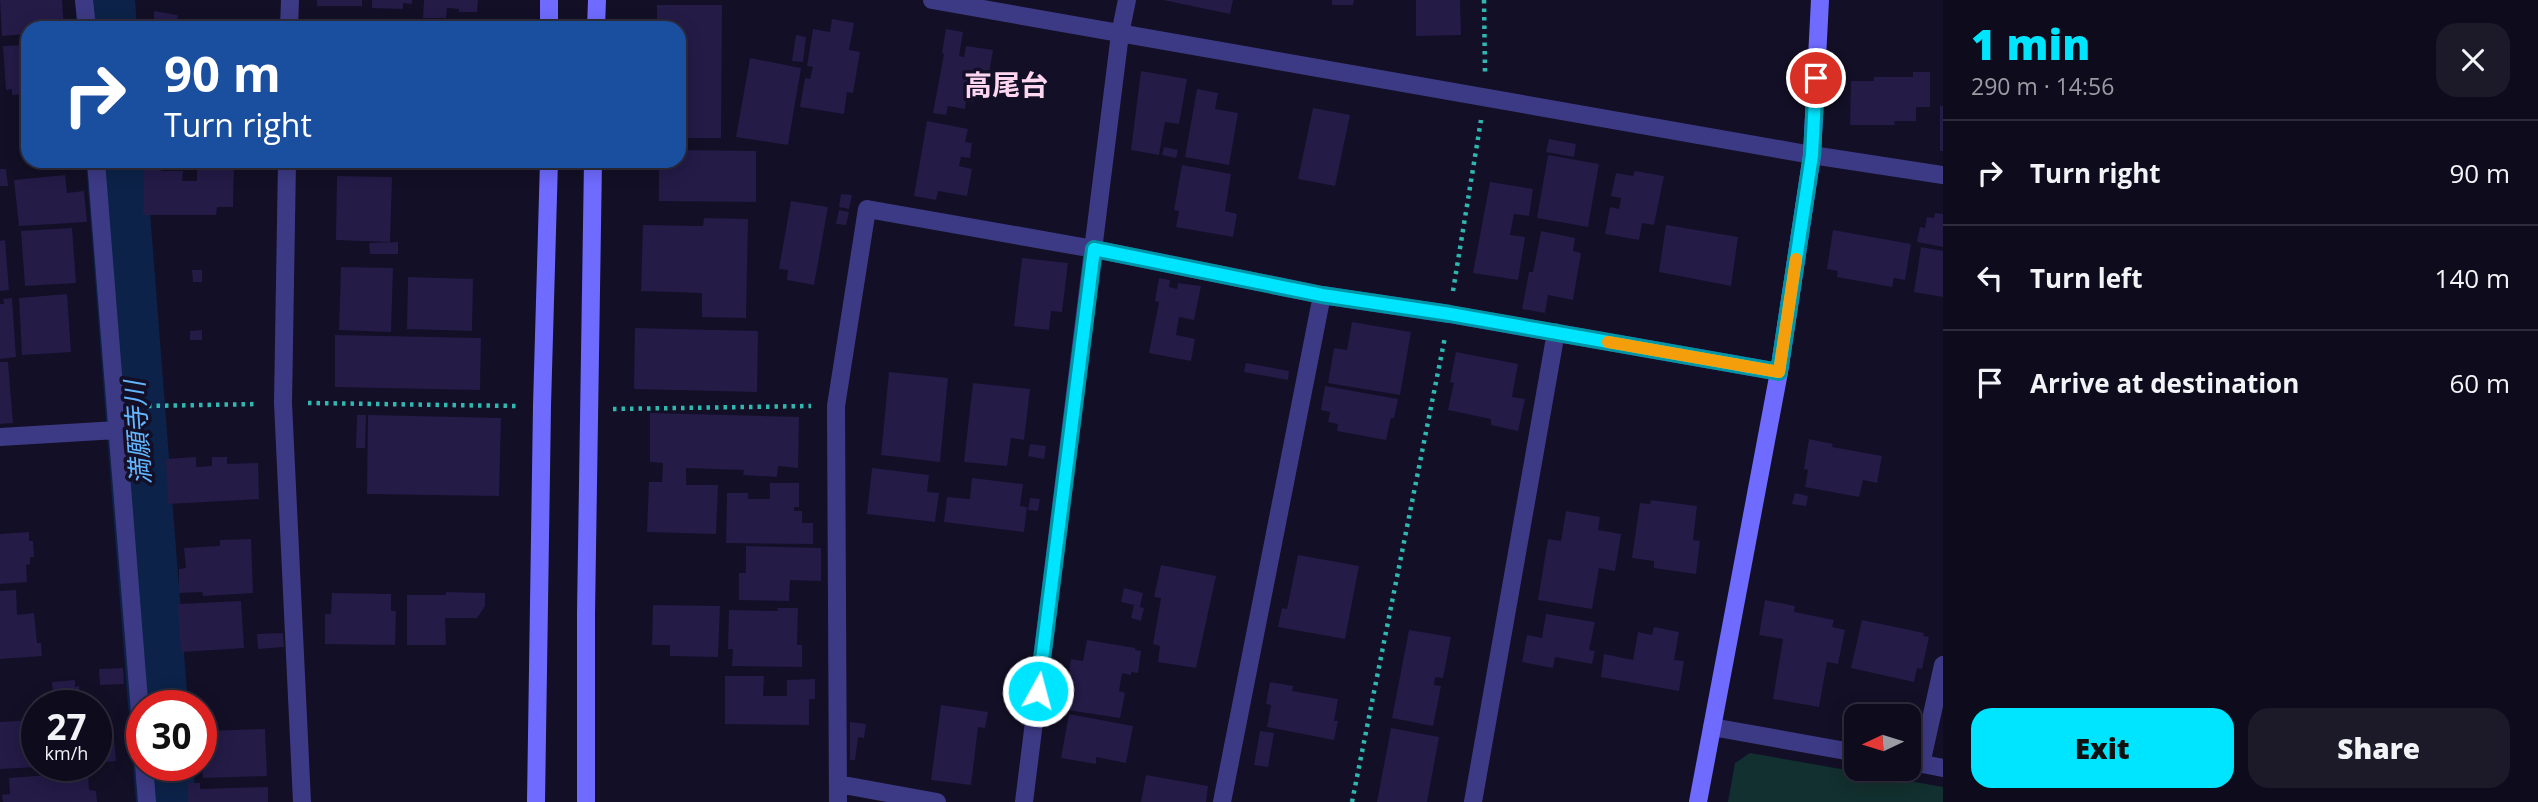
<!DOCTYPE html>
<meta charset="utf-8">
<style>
:root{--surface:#0e0b1c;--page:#1c1929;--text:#f1f3f6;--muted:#9b9ba3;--line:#2e2b3b;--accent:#00e5ff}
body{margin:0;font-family:"Open Sans","Noto Sans JP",sans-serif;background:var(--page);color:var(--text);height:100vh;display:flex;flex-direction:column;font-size:26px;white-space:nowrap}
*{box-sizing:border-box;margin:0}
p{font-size:23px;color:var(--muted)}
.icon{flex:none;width:38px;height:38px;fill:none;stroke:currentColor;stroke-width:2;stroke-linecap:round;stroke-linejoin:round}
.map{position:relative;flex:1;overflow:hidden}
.drawer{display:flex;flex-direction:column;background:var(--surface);width:595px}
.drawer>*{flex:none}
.hud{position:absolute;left:21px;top:21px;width:665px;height:147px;border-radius:21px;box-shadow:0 4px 18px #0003,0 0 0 2px var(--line);background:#1a4fa0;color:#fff;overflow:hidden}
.needle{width:46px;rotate:266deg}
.buttons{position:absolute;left:1844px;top:704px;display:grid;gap:14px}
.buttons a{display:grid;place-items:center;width:77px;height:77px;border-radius:14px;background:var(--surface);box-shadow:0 4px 18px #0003,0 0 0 2px var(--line);font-size:35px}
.speed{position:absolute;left:21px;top:690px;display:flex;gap:14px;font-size:35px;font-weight:700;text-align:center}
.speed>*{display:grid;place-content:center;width:91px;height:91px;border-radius:50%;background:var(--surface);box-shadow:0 4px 18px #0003,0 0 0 2px var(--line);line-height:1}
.speed small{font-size:18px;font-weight:400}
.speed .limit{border:10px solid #d22;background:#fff;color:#111}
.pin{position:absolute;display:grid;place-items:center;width:60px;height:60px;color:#fff;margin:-30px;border:4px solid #fff;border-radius:50%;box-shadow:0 2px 7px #0007}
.me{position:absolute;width:77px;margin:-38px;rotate:7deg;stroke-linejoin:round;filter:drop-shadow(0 0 5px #0008)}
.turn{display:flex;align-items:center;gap:24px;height:147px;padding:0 28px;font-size:32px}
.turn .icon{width:91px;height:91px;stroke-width:2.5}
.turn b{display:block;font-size:49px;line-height:60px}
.round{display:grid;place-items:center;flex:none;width:74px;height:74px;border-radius:21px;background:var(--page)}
.summary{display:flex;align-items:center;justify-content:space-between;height:119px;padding:0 28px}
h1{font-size:42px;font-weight:800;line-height:52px;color:var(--accent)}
.cta{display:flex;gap:14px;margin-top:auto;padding:14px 28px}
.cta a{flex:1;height:80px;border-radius:21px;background:var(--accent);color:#111;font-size:28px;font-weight:800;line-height:80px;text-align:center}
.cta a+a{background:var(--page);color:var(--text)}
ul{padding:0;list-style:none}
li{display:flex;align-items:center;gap:21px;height:105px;padding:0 28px;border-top:2px solid var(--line)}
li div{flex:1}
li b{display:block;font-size:26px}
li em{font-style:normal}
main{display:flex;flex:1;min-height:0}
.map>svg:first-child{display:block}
</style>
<main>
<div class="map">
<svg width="1943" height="802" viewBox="0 0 1943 802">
<rect width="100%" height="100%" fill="#130f26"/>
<path fill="#12302f" d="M 1750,753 L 1943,787 L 1943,802 L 1728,802 L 1735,763 Z"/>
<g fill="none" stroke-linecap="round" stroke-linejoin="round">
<path stroke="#0c2248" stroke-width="60" d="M 105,0 L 107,28
M 116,161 L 158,705
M 163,765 L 166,802"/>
</g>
<path fill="#241b47" d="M 0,0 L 62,0 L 64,28 L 28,28 L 28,34 L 2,36 Z
M 317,0 L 362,0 L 362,6 L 317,6 Z
M 372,0 L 412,0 L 412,4 L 403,3 L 403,9 L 372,8 Z
M 424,0 L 478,0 L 477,12 L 459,12 L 459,9 L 447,8 L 446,18 L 423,18 Z
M 1163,0 L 1233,0 L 1230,14 Z
M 1332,0 L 1354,0 L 1353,5 L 1332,5 Z
M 1416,0 L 1460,0 L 1461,35 L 1416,36 Z
M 657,5 L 722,5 L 721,138 L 679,138 L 679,28 L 657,28 Z
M 154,11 L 177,15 L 178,21 L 183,21 L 183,28 L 141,28 L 141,20 L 154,21 Z
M 323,19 L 387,20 L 386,28 L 322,28 Z
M 832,19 L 854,23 L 849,50 L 860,52 L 853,93 L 847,92 L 844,114 L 800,107 L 805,78 L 810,79 L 813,67 L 807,66 L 813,29 L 830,32 Z
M 946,29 L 963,32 L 959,56 L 964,57 L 966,46 L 993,50 L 986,91 L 975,89 L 973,102 L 966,101 L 965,109 L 948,106 L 946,115 L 933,113 L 944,54 L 942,53 Z
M 796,35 L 806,37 L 803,62 L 792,61 Z
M 28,45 L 28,94 L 12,95 L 12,89 L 6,90 L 3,46 Z
M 750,58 L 801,68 L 788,145 L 736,137 Z
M 1141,71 L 1187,79 L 1179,124 L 1165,122 L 1159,155 L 1131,150 Z
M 1913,72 L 1930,72 L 1930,107 L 1916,107 L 1916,121 L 1894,121 L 1895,125 L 1850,125 L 1851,81 L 1874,81 L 1874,77 L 1913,77 Z
M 1197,89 L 1218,93 L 1215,109 L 1238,113 L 1229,165 L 1185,157 Z
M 1940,106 L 1943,106 L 1943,151 L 1940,151 Z
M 1313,108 L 1350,115 L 1335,186 L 1298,179 Z
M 927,121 L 968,129 L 965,142 L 972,143 L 970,158 L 961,157 L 959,166 L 972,169 L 967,196 L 938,191 L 936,200 L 914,196 Z
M 1549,139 L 1576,144 L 1574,157 L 1546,152 Z
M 1164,147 L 1178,150 L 1176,158 L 1162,155 Z
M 679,150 L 756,151 L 756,202 L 659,201 L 659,161 L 679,161 Z
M 1548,155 L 1599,164 L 1588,227 L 1537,218 Z
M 144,162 L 162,162 L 161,171 L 183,171 L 182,181 L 197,181 L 197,162 L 234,163 L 233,207 L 217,207 L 216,215 L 143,215 Z
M 1182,165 L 1231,174 L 1225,211 L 1237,214 L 1233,237 L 1176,227 L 1179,211 L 1174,210 Z
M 0,169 L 6,169 L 8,186 L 0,186 Z
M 1635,171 L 1664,176 L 1654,225 L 1642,223 L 1639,240 L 1605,234 L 1610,207 L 1619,209 L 1621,198 L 1611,196 L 1616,173 L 1633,176 Z
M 65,175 L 67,193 L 84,191 L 87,222 L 19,226 L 14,180 Z
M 337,176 L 392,177 L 390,242 L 336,240 Z
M 1490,182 L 1533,189 L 1529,216 L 1514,214 L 1510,235 L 1525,237 L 1518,280 L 1473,273 Z
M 841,194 L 852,195 L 849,209 L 839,207 Z
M 791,201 L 828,207 L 814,285 L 787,280 L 788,270 L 779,269 Z
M 839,210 L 849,212 L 846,225 L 836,224 Z
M 1935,213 L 1943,214 L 1943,247 L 1917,242 L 1920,227 L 1925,228 L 1927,217 L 1934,218 Z
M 704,218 L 748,219 L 746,318 L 702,317 L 702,293 L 641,291 L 643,225 L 703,226 Z
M 1666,225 L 1738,237 L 1731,286 L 1659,272 Z
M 72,228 L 76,283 L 25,286 L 21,231 Z
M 1833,230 L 1911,244 L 1905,280 L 1894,278 L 1892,287 L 1837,277 L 1838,271 L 1827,269 Z
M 1541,231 L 1575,238 L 1573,251 L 1581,253 L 1573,300 L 1548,295 L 1545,313 L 1522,309 L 1529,272 L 1533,272 Z
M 5,240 L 9,290 L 0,291 L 0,241 Z
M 398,242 L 398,254 L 370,254 L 369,243 Z
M 1921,247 L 1943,251 L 1943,297 L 1914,292 Z
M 1022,258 L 1068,263 L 1062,312 L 1051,311 L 1049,330 L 1014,326 Z
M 341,267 L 393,268 L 391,332 L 339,330 Z
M 192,270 L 202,270 L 202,282 L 193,282 Z
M 408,277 L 473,279 L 472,331 L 407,329 Z
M 1159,278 L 1170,280 L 1169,287 L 1177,289 L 1178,283 L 1201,286 L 1194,320 L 1179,317 L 1176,335 L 1195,339 L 1191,361 L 1149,353 L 1159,302 L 1155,301 Z
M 67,294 L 71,352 L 22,355 L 19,298 Z
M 12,298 L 16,357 L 0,359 L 0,304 L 4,304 L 3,299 Z
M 1352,322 L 1411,332 L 1400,395 L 1328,383 L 1334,348 L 1347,350 Z
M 635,328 L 758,331 L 757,392 L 634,389 Z
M 202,330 L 202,340 L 190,340 L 190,331 Z
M 335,335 L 481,338 L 480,390 L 335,387 Z
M 1456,352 L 1518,364 L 1512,397 L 1525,399 L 1518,431 L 1491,425 L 1491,419 L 1448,410 L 1454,383 L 1450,382 Z
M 0,362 L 8,362 L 13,423 L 0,424 Z
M 1246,363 L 1289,371 L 1288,380 L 1244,372 Z
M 889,372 L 948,378 L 940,462 L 881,455 Z
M 973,383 L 1030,389 L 1024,440 L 1011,438 L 1007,466 L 964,462 Z
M 1325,386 L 1398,399 L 1394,418 L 1391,418 L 1386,440 L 1337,431 L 1338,424 L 1328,422 L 1330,412 L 1321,410 Z
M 650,413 L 799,417 L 798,468 L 778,466 L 777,477 L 743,475 L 744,470 L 686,468 L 686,485 L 718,485 L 716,534 L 647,532 L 649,482 L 662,482 L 663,463 L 650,462 Z
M 357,415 L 366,415 L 365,448 L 356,448 Z
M 368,415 L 501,418 L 499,496 L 367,494 Z
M 1809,439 L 1833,444 L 1832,447 L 1882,456 L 1877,483 L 1863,480 L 1859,497 L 1805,487 L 1808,470 L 1804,469 Z
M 1030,444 L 1046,446 L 1044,459 L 1028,456 Z
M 196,457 L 196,467 L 212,466 L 212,457 L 227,457 L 227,464 L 258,463 L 259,499 L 168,504 L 166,459 Z
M 872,468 L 929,475 L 927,492 L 939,493 L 935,522 L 867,514 Z
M 972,478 L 1023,484 L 1020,506 L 1027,507 L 1024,532 L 944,522 L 947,497 L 970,499 Z
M 770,483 L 799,483 L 799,507 L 794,507 L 794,511 L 802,511 L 802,523 L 813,523 L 813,544 L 726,543 L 727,493 L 748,493 L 748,499 L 770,499 Z
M 1795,493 L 1808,496 L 1806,506 L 1792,504 Z
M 1030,498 L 1040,499 L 1038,511 L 1028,510 Z
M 1651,500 L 1697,506 L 1693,540 L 1700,541 L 1696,574 L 1654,568 L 1654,561 L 1632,558 L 1640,503 L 1650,504 Z
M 1566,511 L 1600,517 L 1598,530 L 1621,534 L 1615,571 L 1599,568 L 1592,609 L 1538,600 L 1548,539 L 1561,541 Z
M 29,532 L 29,541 L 33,541 L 34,557 L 30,557 L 30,564 L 26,565 L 27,582 L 0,584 L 0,534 Z
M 251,539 L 253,593 L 203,596 L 202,592 L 179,593 L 179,569 L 186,568 L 184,548 L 220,546 L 220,540 Z
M 746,546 L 821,548 L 821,581 L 790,580 L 789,601 L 739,600 L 739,573 L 746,573 Z
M 1298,555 L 1359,566 L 1345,639 L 1278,627 L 1282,608 L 1287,609 Z
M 1161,565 L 1216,576 L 1196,668 L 1158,662 L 1160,646 L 1153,644 L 1161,598 L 1154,597 Z
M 1124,588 L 1143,593 L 1140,607 L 1144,608 L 1141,621 L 1131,618 L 1134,605 L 1121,602 Z
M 16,590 L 17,615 L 34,613 L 37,643 L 41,643 L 42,656 L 0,659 L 0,591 Z
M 446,592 L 485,593 L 485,606 L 477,618 L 445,618 L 446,645 L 407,645 L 407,595 L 446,595 Z
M 332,593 L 391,594 L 391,611 L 396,611 L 395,645 L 325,644 L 325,614 L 331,614 Z
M 1765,600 L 1795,606 L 1794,612 L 1834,620 L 1832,627 L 1845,630 L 1838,664 L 1827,662 L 1819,707 L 1773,699 L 1783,639 L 1759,635 Z
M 241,601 L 244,648 L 181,652 L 178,604 Z
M 653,605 L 720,606 L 718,657 L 670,656 L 670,645 L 652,645 Z
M 777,608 L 798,608 L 797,645 L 802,645 L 802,667 L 732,666 L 733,649 L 728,649 L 729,610 L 778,611 Z
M 1546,614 L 1595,622 L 1589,650 L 1595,651 L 1592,664 L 1555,657 L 1553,668 L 1522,662 L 1527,635 L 1542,638 Z
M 1862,620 L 1924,633 L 1923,636 L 1929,637 L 1922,669 L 1917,668 L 1914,682 L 1851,668 Z
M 1654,627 L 1679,632 L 1674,660 L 1684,661 L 1679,691 L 1601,677 L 1604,654 L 1633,660 L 1638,632 L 1652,635 Z
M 1409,630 L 1451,637 L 1443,678 L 1435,677 L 1434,685 L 1441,686 L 1433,726 L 1392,718 Z
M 283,633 L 284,647 L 258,649 L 257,634 Z
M 1087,640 L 1135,648 L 1135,650 L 1141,651 L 1138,673 L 1131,672 L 1131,675 L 1122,673 L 1119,691 L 1125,693 L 1120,718 L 1067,710 L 1070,697 L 1061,695 L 1065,672 L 1069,673 L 1071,659 L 1083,661 Z
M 123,668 L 124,684 L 100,685 L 99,669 Z
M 725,676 L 764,676 L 763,696 L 787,696 L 787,680 L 815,679 L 815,699 L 809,699 L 809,725 L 725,724 Z
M 75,680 L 75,687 L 79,686 L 80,701 L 87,700 L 88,705 L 54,705 L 52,682 Z
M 1270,682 L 1293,686 L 1292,691 L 1338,699 L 1334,721 L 1338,721 L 1334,740 L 1267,727 L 1271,705 L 1266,704 Z
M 941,705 L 988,712 L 985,728 L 978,727 L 971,785 L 931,780 Z
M 96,712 L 105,712 L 107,728 L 113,727 L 116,761 L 96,763 Z
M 1069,714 L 1133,726 L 1126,763 L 1096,757 L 1096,764 L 1061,758 Z
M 36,720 L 38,767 L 0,769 L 0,722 Z
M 850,722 L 866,724 L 864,738 L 858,737 L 855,760 L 850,760 Z
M 1391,728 L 1439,737 L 1427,802 L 1377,802 Z
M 265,729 L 267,776 L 203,778 L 202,756 L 206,755 L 205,731 Z
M 1260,731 L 1274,733 L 1268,767 L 1254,765 Z
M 88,772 L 89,790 L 96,791 L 97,802 L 3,802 L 2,795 L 10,794 L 9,778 Z
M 1146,775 L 1208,786 L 1206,802 L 1141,802 Z
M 188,783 L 200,783 L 200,789 L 268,787 L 268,802 L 188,802 Z"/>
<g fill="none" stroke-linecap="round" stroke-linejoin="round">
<path stroke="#2fb8b0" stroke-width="4.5" stroke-dasharray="3.5 5" stroke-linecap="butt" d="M 1484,0 L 1485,73
M 1453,291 L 1481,120
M 308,403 L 516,406
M 148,406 L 257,404
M 613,409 L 811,406
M 1352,802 L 1445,337"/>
<path stroke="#3d3a85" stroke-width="18" d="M 84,0 L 87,28
M 932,0 L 1812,155 L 1943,175
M 289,28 L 290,0
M 96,161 L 142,738
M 287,161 L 283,403 L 302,802
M 0,437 L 117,430
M 1712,727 L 1857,753
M 1912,762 L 1943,768
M 1921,764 L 1943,665
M 144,765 L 147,802
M 838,784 L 937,802
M 838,802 L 836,406 L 867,209 L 1094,249 L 1322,295 L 1449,314 L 1779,372
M 1024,802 L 1120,34 L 1127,0
M 1222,802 L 1322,295
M 1473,802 L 1556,332"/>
<path stroke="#6f6bff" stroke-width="18" d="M 549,0 L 549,28
M 596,28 L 597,0
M 536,802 L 542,406 L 549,161
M 586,802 L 586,613 L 593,161
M 1698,802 L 1779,372 L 1812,155 L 1820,0"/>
</g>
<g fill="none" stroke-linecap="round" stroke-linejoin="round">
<defs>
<path id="route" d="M 1038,691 L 1094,249 L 1322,295 L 1450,314 L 1779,372 L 1812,155 L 1816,78"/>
</defs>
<use href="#route" stroke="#0095a6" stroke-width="18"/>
<use href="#route" stroke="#00e5ff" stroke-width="12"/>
<path stroke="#f59e0b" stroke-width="12" d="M 1608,342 L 1779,372 L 1796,259"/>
</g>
<g text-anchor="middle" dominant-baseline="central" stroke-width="7" stroke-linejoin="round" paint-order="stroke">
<g font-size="26" font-style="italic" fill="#62b6ff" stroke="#130f26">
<text transform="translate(137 433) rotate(-94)">満願寺川</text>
</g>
<g font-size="28" font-weight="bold" fill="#ffd6f0" stroke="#130f26">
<text x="1006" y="84">高尾台</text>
</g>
</g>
</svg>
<div class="buttons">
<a><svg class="needle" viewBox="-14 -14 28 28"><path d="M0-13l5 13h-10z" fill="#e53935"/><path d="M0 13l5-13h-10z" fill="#9b9ba3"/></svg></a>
</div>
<div class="speed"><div>27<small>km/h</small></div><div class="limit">30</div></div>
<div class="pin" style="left:1816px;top:78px;background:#d93025"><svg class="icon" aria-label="arrive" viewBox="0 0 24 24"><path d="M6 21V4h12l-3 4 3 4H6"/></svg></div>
<svg class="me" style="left:1038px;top:691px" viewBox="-20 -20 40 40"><circle r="17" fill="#00e5ff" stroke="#fff" stroke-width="3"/><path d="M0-11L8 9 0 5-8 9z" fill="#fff"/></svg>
<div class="hud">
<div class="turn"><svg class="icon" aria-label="right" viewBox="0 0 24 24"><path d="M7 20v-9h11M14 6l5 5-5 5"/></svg><div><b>90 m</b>Turn right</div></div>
</div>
</div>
<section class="drawer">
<div class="summary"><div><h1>1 min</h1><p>290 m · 14:56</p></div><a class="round"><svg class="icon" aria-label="close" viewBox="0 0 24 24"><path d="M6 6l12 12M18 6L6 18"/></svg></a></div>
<ul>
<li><svg class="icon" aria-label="right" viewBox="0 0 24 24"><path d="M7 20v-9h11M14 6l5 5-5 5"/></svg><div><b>Turn right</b></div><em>90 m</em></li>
<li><svg class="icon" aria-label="left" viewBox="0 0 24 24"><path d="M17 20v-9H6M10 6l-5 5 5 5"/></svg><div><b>Turn left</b></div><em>140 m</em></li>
<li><svg class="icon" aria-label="arrive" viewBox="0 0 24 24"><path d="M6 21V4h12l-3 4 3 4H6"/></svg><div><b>Arrive at destination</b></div><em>60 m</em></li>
</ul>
<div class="cta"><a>Exit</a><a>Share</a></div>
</section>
</main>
